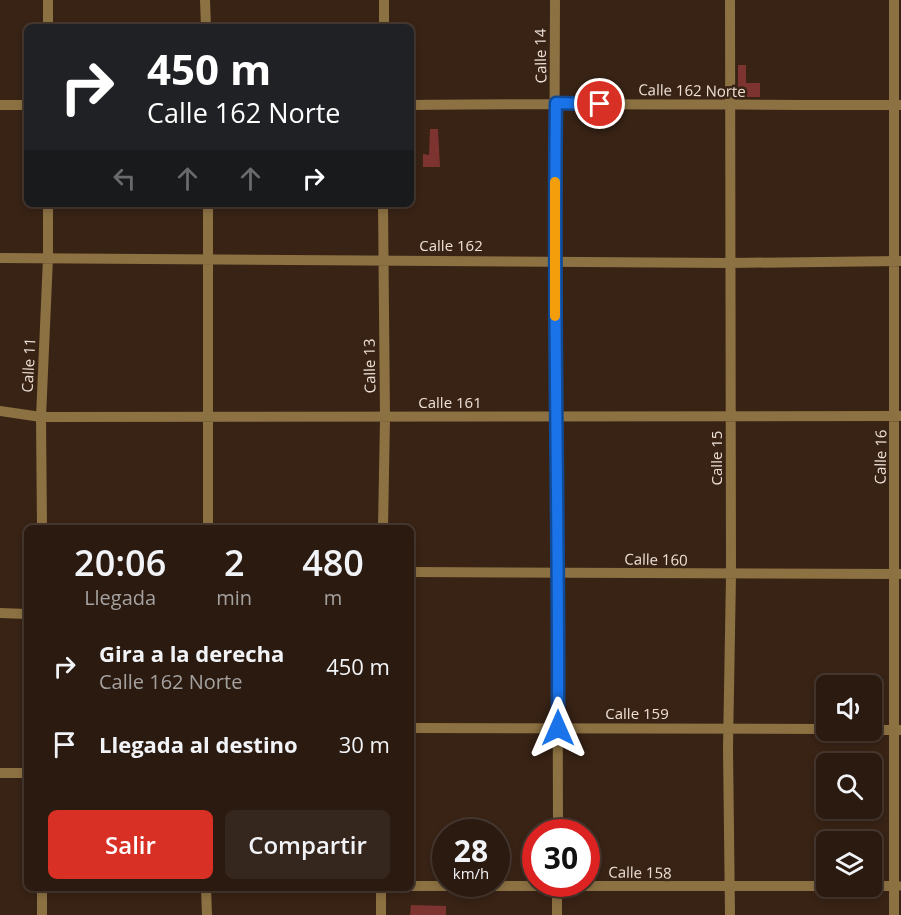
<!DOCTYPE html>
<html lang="es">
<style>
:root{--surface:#2a1a10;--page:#36271e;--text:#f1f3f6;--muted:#a5a19f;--line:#463830;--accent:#d93025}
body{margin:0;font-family:"Open Sans",sans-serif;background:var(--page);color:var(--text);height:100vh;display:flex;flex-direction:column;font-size:22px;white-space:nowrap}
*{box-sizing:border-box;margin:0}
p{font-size:20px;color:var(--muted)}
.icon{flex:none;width:33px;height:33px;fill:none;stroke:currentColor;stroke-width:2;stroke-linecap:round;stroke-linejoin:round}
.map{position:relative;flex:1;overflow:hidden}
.details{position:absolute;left:24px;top:525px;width:390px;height:366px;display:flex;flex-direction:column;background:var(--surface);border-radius:9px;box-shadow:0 3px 9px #0003,0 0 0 2px var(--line)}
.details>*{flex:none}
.banner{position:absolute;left:24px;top:24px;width:390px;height:183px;border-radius:9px;box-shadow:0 3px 9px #0003,0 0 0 2px var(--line);background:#202124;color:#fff;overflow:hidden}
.tools{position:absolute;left:816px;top:675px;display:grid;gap:12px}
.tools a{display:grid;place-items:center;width:66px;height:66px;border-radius:9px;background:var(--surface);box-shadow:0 3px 9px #0003,0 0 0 2px var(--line);font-size:30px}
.speed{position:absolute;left:432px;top:819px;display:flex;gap:12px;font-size:30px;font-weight:700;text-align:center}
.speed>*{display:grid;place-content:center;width:78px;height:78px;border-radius:50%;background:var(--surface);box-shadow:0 3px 9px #0003,0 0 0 2px var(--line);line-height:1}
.speed small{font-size:15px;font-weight:400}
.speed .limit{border:9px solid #d22;background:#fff;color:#111}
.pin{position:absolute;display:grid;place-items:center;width:51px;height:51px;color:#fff;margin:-26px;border:3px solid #fff;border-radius:50%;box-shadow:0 2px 6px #0007}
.me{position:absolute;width:66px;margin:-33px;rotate:0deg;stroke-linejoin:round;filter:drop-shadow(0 0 4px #0008)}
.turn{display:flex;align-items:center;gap:21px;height:126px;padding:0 24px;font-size:27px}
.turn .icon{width:78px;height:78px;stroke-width:2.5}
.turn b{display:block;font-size:42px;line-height:51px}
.lanes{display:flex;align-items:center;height:57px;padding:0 24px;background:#0003;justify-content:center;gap:30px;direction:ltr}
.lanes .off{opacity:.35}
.eta{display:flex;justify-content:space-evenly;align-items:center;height:102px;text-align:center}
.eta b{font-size:36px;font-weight:600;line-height:42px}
.cta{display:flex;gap:12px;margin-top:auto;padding:12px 24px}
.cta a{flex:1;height:69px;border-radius:9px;background:var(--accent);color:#fff;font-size:24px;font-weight:600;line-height:69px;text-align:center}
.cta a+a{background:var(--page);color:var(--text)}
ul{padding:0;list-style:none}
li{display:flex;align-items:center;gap:18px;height:78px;padding:0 24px}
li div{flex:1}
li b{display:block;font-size:22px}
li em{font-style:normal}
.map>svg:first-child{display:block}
</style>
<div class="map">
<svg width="901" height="915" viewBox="0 0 901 915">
<rect width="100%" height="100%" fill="#382315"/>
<path fill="#7d3431" d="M 738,65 L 746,65 L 746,83 L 760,83 L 760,97 L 738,97 Z
M 430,129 L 438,129 L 440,167 L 423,167 L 423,154 L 429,155 Z
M 411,905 L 446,906 L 446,915 L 410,915 Z"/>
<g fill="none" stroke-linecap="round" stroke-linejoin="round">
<path stroke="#8c7142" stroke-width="10" d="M 48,0 L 48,27
M 205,0 L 206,27
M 555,0 L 554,260 L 557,417 L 558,832
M 730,0 L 731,575 L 728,748 L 730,915
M 384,27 L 384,0
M 0,105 L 27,105
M 411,105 C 574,103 737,105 900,105
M 208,204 L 208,528
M 0,258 L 730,263 L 901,261
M 0,411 L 41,417 L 901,416
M 42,528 L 41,417 L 48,258 L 48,204
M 383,528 L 385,418 L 383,204
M 411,572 L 901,574
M 0,613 L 27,614
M 411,728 L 826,729
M 872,730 L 901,730
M 0,773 L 27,773
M 411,886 L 832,886
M 872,886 L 898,886
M 42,888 L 42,915
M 206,888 L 207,915
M 381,888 L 381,915
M 557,915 L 557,884
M 894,915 L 894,0"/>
</g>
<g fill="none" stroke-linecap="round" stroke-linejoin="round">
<defs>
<path id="route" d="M 558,728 C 559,520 553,311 556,103 L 600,104"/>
</defs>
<use href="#route" stroke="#114b97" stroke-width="15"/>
<use href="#route" stroke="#1a73e8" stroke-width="10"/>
<path stroke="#f59e0b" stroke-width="10" d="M 555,182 L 555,316"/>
</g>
<g text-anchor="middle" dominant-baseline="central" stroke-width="5" stroke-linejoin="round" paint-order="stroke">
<g font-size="15" fill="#eee0d7" stroke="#382315">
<text transform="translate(540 56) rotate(-91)">Calle 14</text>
<text transform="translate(692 90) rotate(1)">Calle 162 Norte</text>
<text x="451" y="245">Calle 162</text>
<text transform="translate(28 365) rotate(-87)">Calle 11</text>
<text transform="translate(369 366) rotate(-91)">Calle 13</text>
<text x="450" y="402">Calle 161</text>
<text transform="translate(880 457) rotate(-89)">Calle 16</text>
<text transform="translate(716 458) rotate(-90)">Calle 15</text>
<text transform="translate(656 559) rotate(1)">Calle 160</text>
<text x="637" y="713">Calle 159</text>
<text transform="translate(640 872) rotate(1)">Calle 158</text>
</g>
</g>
</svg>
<div class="tools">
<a><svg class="icon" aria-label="sound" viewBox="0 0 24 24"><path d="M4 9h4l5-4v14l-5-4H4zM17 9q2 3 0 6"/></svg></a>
<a><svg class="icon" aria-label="search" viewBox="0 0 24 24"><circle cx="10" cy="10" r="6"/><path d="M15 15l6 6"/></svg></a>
<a><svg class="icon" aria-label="layers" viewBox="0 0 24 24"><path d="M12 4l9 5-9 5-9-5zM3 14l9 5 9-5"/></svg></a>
</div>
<div class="speed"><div>28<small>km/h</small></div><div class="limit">30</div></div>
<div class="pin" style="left:600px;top:104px;background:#d93025"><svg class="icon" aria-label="arrive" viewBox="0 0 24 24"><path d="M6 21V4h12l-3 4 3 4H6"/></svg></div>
<svg class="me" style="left:558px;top:728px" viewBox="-20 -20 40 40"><path d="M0-17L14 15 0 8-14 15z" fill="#1a73e8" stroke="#fff" stroke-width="4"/></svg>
<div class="banner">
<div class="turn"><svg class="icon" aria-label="right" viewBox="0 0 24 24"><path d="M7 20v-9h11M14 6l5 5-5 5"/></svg><div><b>450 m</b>Calle 162 Norte</div></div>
<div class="lanes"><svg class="icon off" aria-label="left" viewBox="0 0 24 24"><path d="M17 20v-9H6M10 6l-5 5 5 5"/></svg><svg class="icon off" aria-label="ahead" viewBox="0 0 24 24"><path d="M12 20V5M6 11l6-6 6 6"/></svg><svg class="icon off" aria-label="ahead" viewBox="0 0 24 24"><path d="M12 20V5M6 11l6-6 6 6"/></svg><svg class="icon" aria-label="right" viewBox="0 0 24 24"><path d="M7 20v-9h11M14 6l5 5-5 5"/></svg></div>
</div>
<section class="details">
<div class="eta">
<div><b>20:06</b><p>Llegada</p></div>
<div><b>2</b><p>min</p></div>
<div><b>480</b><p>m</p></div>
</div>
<ul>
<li><svg class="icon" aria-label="right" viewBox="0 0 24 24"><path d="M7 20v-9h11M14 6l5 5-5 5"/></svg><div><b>Gira a la derecha</b><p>Calle 162 Norte</p></div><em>450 m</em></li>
<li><svg class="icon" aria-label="arrive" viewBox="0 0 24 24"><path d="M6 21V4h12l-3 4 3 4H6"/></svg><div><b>Llegada al destino</b></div><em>30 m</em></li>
</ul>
<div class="cta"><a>Salir</a><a>Compartir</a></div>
</section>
</div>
